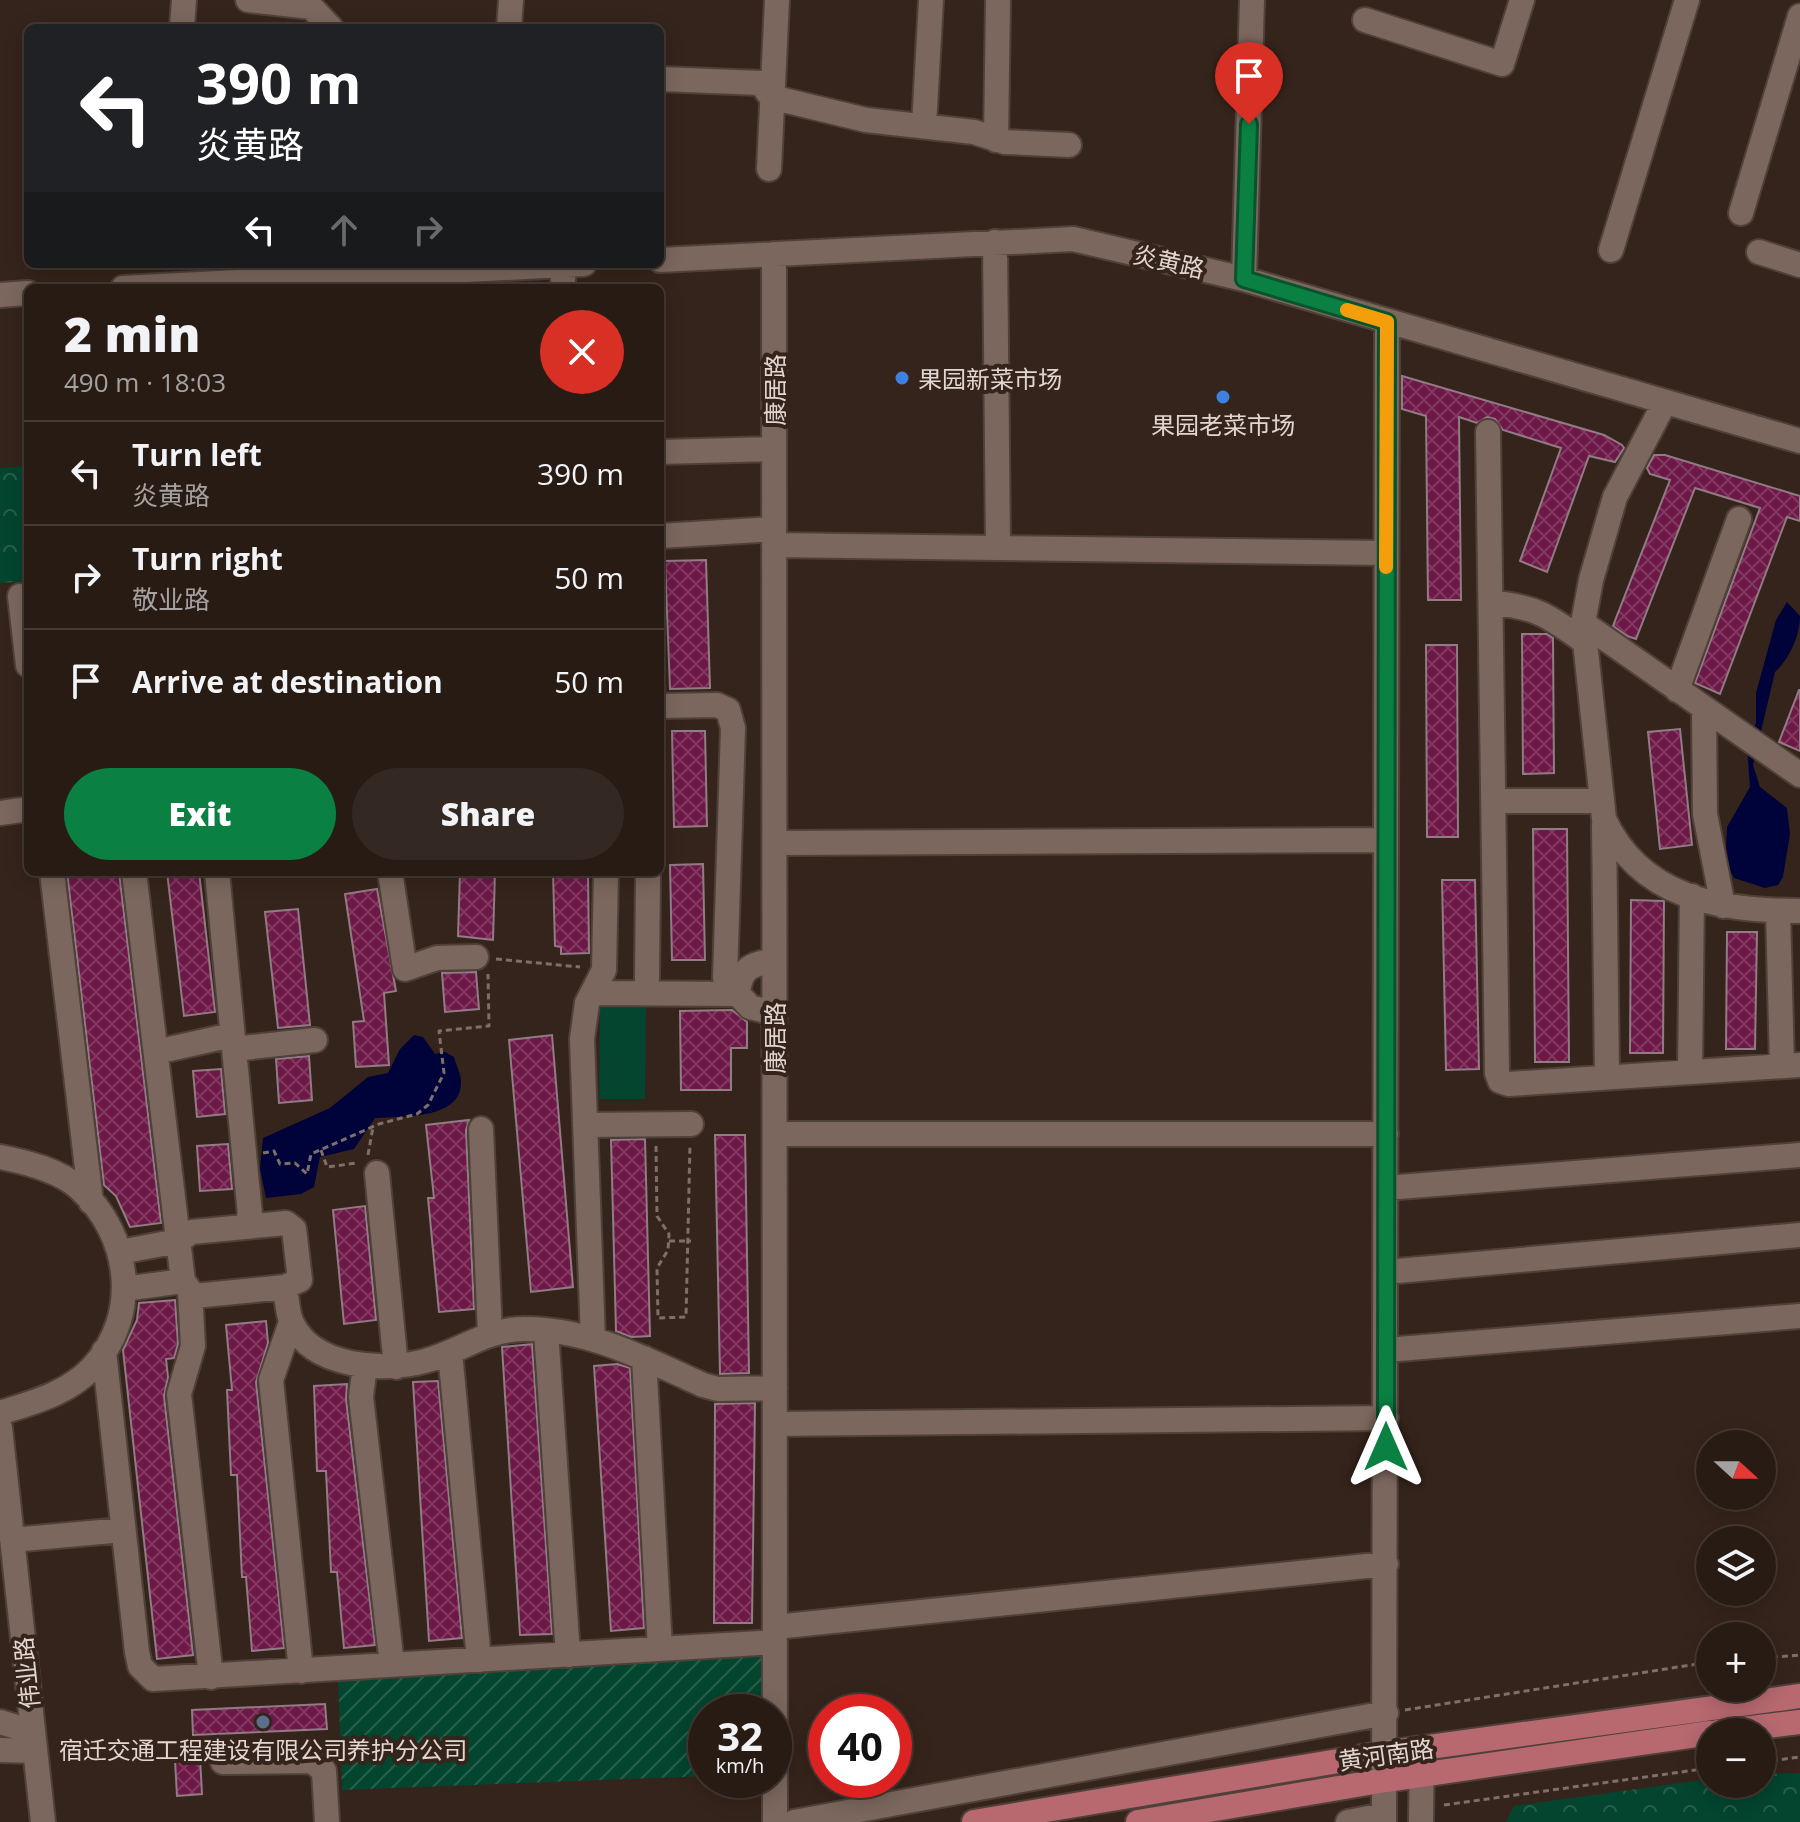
<!DOCTYPE html>
<meta charset="utf-8">
<style>
:root{--surface:#281b14;--page:#342822;--text:#f1f3f6;--muted:#a5a1a0;--line:#443934;--accent:#0b8043}
body{margin:0;font-family:"Open Sans","Noto Sans SC",sans-serif;background:var(--page);color:var(--text);height:100vh;display:flex;flex-direction:column;font-size:30px;white-space:nowrap}
*{box-sizing:border-box;margin:0}
p{font-size:26px;color:var(--muted)}
.icon{flex:none;width:44px;height:44px;fill:none;stroke:currentColor;stroke-width:2;stroke-linecap:round;stroke-linejoin:round}
.map{position:relative;flex:1;overflow:hidden}
.side{position:absolute;left:24px;top:284px;width:640px;height:592px;display:flex;flex-direction:column;background:var(--surface);border-radius:12px;box-shadow:0 4px 20px #0003,0 0 0 2px var(--line)}
.side>*{flex:none}
.top-card{position:absolute;left:24px;top:24px;width:640px;height:244px;border-radius:12px;box-shadow:0 4px 20px #0003,0 0 0 2px var(--line);background:#202124;color:#fff;overflow:hidden}
.needle{width:52px;rotate:111deg}
.tools{position:absolute;left:1696px;top:1430px;display:grid;gap:16px}
.tools a{display:grid;place-items:center;width:80px;height:80px;border-radius:50%;background:var(--surface);box-shadow:0 4px 20px #0003,0 0 0 2px var(--line);font-size:40px}
.speed{position:absolute;left:688px;top:1694px;display:flex;gap:16px;font-size:40px;font-weight:700;text-align:center}
.speed>*{display:grid;place-content:center;width:104px;height:104px;border-radius:50%;background:var(--surface);box-shadow:0 4px 20px #0003,0 0 0 2px var(--line);line-height:1}
.speed small{font-size:20px;font-weight:400}
.speed .limit{border:12px solid #d22;background:#fff;color:#111}
.pin{position:absolute;display:grid;place-items:center;width:68px;height:68px;color:#fff;margin:-82px -34px;border-radius:50% 50% 50% 0;rotate:-45deg;box-shadow:0 0 8px #0007}
.pin .icon{rotate:45deg}
.me{position:absolute;width:88px;margin:-44px;rotate:0deg;stroke-linejoin:round;filter:drop-shadow(0 0 6px #0008)}
.turn{display:flex;align-items:center;gap:28px;height:168px;padding:0 40px;font-size:36px}
.turn .icon{width:104px;height:104px;stroke-width:2.5}
.turn b{display:block;font-size:56px;line-height:68px}
.lanes{display:flex;align-items:center;height:76px;padding:0 40px;background:#0003;justify-content:center;gap:40px;direction:ltr}
.lanes .off{opacity:.35}
.round{display:grid;place-items:center;flex:none;width:84px;height:84px;border-radius:42px;background:var(--page)}
.head{display:flex;align-items:center;justify-content:space-between;height:136px;padding:0 40px}
h1{font-size:48px;font-weight:800;line-height:60px}
.cta{display:flex;gap:16px;margin-top:auto;padding:16px 40px}
.cta a{flex:1;height:92px;border-radius:48px;background:var(--accent);color:#fff;font-size:32px;font-weight:800;line-height:92px;text-align:center}
.cta a+a{background:var(--page);color:var(--text)}
ul{padding:0;list-style:none}
li{display:flex;align-items:center;gap:24px;height:104px;padding:0 40px;border-top:2px solid var(--line)}
li div{flex:1}
li b{display:block;font-size:30px}
li em{font-style:normal}
.map>svg:first-child{display:block}
</style>
<div class="map">
<svg width="1800" height="1822" viewBox="0 0 1800 1822">
<defs>
<pattern id="forest-crowns" width="20" height="18" patternUnits="userSpaceOnUse" patternTransform="scale(2)"><rect width="20" height="18" fill="#03452f"/><path d="M2 6a3 3 0 1 1 6 0M12 15a3 3 0 1 1 6 0" fill="none" stroke="#275f4c"/></pattern>
<pattern id="garden-furrows" width="10" height="10" patternUnits="userSpaceOnUse" patternTransform="scale(2)"><rect width="10" height="10" fill="#03452f"/><path d="M-1 1l2-2M0 10L10 0M9 11l2-2" fill="none" stroke="#275f4c"/></pattern>
<pattern id="building-cross-hatch" width="8" height="8" patternUnits="userSpaceOnUse" patternTransform="scale(2)"><rect width="8" height="8" fill="#6d1847"/><path d="M0 0l8 8M0 8l8-8" fill="none" stroke="#823960"/></pattern>
</defs>
<rect width="100%" height="100%" fill="#35241b"/>
<path fill="url(#forest-crowns)" d="M 28,466 L 28,581 L 0,583 L 0,468 Z
M 1800,1773 L 1800,1822 L 1506,1822 L 1514,1806 L 1710,1779 L 1710,1784 L 1762,1784 L 1762,1774 Z"/>
<path fill="url(#garden-furrows)" d="M 765,1653 L 765,1712 L 706,1712 L 706,1776 L 342,1790 L 338,1675 Z"/>
<path fill="#03452f" d="M 600,998 L 646,998 L 645,1099 L 599,1099 Z"/>
<path fill="#000339" d="M 1787,602 L 1800,616 C 1800,636 1789,659 1775,672 L 1753,765 L 1760,787 L 1787,808 L 1790,834 L 1783,877 L 1778,885 L 1765,888 L 1734,878 L 1725,862 L 1727,827 L 1750,787 L 1747,747 L 1756,723 L 1756,693 L 1776,620 Z
M 414,1035 L 423,1037 L 435,1054 L 445,1052 L 454,1057 C 456,1065 461,1074 461,1082 C 462,1120 400,1116 375,1118 L 354,1149 L 320,1157 L 314,1187 L 301,1194 L 266,1198 L 260,1169 L 263,1138 L 330,1108 L 368,1077 L 388,1073 L 400,1049 Z"/>
<path fill="url(#building-cross-hatch)" stroke="#917b84" stroke-width="2" d="M 1402,376 L 1604,435 L 1622,445 L 1624,448 L 1615,462 L 1589,456 L 1547,572 L 1520,561 L 1561,448 L 1503,430 L 1495,419 L 1487,417 L 1477,423 L 1459,417 L 1461,600 L 1428,600 L 1426,416 L 1402,409 Z
M 1654,455 L 1665,455 L 1800,496 L 1800,521 L 1787,517 L 1720,694 L 1695,683 L 1760,508 L 1695,488 L 1636,639 L 1627,636 L 1613,626 L 1670,480 L 1650,474 L 1647,468 Z
M 706,560 L 710,688 L 670,689 L 665,561 Z
M 1522,634 L 1547,634 L 1553,638 L 1554,773 L 1523,774 Z
M 1426,645 L 1457,645 L 1458,837 L 1427,837 Z
M 1799,690 L 1800,690 L 1800,751 L 1779,742 Z
M 1680,729 L 1692,845 L 1660,849 L 1648,732 Z
M 672,731 L 705,731 L 707,826 L 674,827 Z
M 1533,829 L 1567,829 L 1569,1062 L 1535,1062 Z
M 703,864 L 705,960 L 672,960 L 670,865 Z
M 67,872 L 119,872 L 161,1223 L 130,1227 L 116,1196 L 104,1185 Z
M 167,872 L 199,872 L 215,1012 L 184,1016 Z
M 460,872 L 495,872 L 493,940 L 458,936 Z
M 553,872 L 588,872 L 589,953 L 561,954 L 561,947 L 555,946 Z
M 1442,880 L 1475,880 L 1479,1069 L 1446,1070 Z
M 377,889 L 396,991 L 384,993 L 389,1065 L 356,1067 L 353,1022 L 364,1021 L 345,894 Z
M 1631,900 L 1664,901 L 1663,1053 L 1630,1053 Z
M 298,909 L 310,1025 L 278,1028 L 265,912 Z
M 1727,932 L 1757,932 L 1755,1049 L 1726,1049 Z
M 476,972 L 479,1009 L 445,1012 L 442,973 Z
M 732,1010 L 747,1022 L 747,1048 L 731,1048 L 731,1090 L 681,1090 L 680,1011 Z
M 552,1035 L 573,1287 L 531,1292 L 509,1040 Z
M 309,1056 L 312,1100 L 279,1103 L 276,1059 Z
M 221,1069 L 225,1114 L 197,1117 L 193,1071 Z
M 469,1120 L 466,1130 L 474,1309 L 439,1312 L 428,1198 L 434,1198 L 426,1125 Z
M 715,1135 L 745,1135 L 749,1373 L 720,1374 Z
M 645,1139 L 650,1336 L 631,1337 L 616,1331 L 611,1140 Z
M 228,1144 L 232,1189 L 200,1191 L 197,1146 Z
M 365,1206 L 376,1320 L 344,1324 L 333,1210 Z
M 175,1300 L 178,1344 L 174,1358 L 166,1359 L 168,1377 L 164,1396 L 193,1655 L 157,1659 L 123,1350 L 137,1320 L 139,1303 Z
M 266,1321 L 268,1343 L 256,1382 L 284,1648 L 252,1651 L 246,1577 L 242,1577 L 237,1475 L 231,1475 L 227,1390 L 232,1390 L 226,1325 Z
M 532,1344 L 552,1634 L 520,1635 L 502,1347 Z
M 617,1364 L 630,1368 L 644,1628 L 611,1631 L 594,1366 Z
M 438,1381 L 462,1638 L 429,1641 L 413,1382 Z
M 347,1384 L 346,1399 L 375,1645 L 344,1648 L 337,1572 L 331,1572 L 326,1471 L 317,1471 L 314,1386 Z
M 755,1403 L 752,1623 L 714,1623 L 715,1404 Z
M 325,1704 L 327,1729 L 193,1735 L 192,1710 Z
M 200,1758 L 202,1794 L 177,1796 L 175,1760 Z"/>
<g fill="none" stroke-linecap="round" stroke-linejoin="round">
<defs>
<path id="minor" d="M 248,0 L 311,7 L 331,28
M 1365,20 L 1502,64 L 1522,0
M 182,28 L 184,0
M 509,28 L 511,0
M 660,79 L 761,83 L 771,97 L 866,120 L 974,132 L 1005,142 L 1069,145
M 924,126 L 931,0
M 996,140 L 998,0
M 769,169 L 777,0
M 1741,213 L 1800,16
M 995,242 L 998,548
M 1611,250 L 1687,0
M 1759,252 L 1800,265
M 774,254 L 775,1822
M 660,260 L 1073,239 L 1244,279 L 1800,441
M 1244,279 L 1252,0
M 123,288 L 584,264
M 563,288 L 563,264
M 0,295 L 28,293
M 1665,402 L 1615,497 L 1591,580 L 1583,623 L 1604,819 C 1640,898 1720,911 1800,911
M 1488,432 L 1497,1073 L 1500,1081 L 1509,1084 L 1800,1065
M 660,452 L 774,449
M 660,536 L 774,529
M 774,545 L 1386,553
M 20,596 L 28,665
M 1492,603 C 1536,606 1550,617 1585,642
M 1583,623 L 1800,775
M 1677,690 L 1739,519
M 660,706 L 717,705 L 728,710 L 733,728 L 725,978
M 1704,709 L 1705,814 L 1723,906
M 1494,801 L 1601,801
M 0,813 L 28,809
M 1604,825 L 1607,1077
M 775,843 L 1386,840
M 52,872 L 91,1202
M 134,872 L 183,1281 L 194,1296 L 285,1287 C 287,1298 287,1313 292,1323 C 313,1368 384,1372 425,1361 C 459,1352 487,1329 523,1329 C 587,1328 646,1359 703,1385 L 718,1389 L 775,1388
M 217,872 L 250,1215 L 245,1227
M 390,872 L 405,969 L 437,958 L 476,957
M 1778,911 L 1782,1066
M 774,960 C 750,965 740,968 738,994 L 750,1007 L 774,1013
M 647,978 L 648,872
M 593,993 L 738,994
M 234,1049 L 315,1040
M 156,1052 L 232,1035
M 1690,1072 L 1692,896
M 585,1125 L 691,1124
M 481,1129 L 490,1333
M 775,1134 L 1386,1134
M 0,1157 C 26,1162 59,1170 79,1188 C 131,1235 141,1315 92,1368 C 67,1394 33,1402 0,1413
M 377,1173 L 396,1367
M 1386,1188 L 1800,1155
M 120,1252 L 178,1241 L 192,1232 L 286,1223 L 294,1229 L 300,1280 L 285,1287
M 1386,1272 L 1800,1235
M 124,1289 L 183,1281
M 190,1291 L 193,1346 L 179,1394 L 211,1677
M 291,1322 L 271,1380 L 301,1671
M 546,1331 L 568,1655
M 593,1339 L 582,1039 L 587,1003 L 604,970 L 606,872
M 1386,1350 L 1800,1316
M 104,1351 L 137,1652 L 140,1666 L 153,1679 L 775,1642
M 450,1352 L 479,1660
M 644,1358 L 660,1649
M 365,1365 L 361,1397 L 392,1665
M 775,1424 L 1386,1418
M 0,1428 L 43,1822
M 12,1540 L 123,1530
M 775,1627 L 1386,1564
M 0,1722 L 33,1732
M 0,1750 L 35,1751
M 223,1762 L 312,1761 L 324,1771 L 327,1822
M 794,1822 L 1386,1713
M 1348,1822 L 1384,1815
M 1384,1822 L 1387,322
M 1421,1822 L 1422,1749"/>
<path id="major" d="M 1718,1732 L 1800,1722
M 974,1822 L 1386,1753 L 1800,1696
M 1138,1822 L 1386,1780 L 1710,1733"/>
</defs>
<use href="#minor" stroke="#4f413a" stroke-width="28"/>
<use href="#major" stroke="#4f413a" stroke-width="28"/>
<path stroke="#7e6f68" stroke-width="3" stroke-dasharray="6 4" stroke-linecap="butt" d="M 496,959 L 580,967
M 656,1146 L 657,1216 L 669,1234 L 668,1250 L 657,1268 L 658,1318 L 686,1317 L 690,1144
M 321,1150 L 327,1167 L 357,1163
M 263,1153 L 274,1151 L 280,1164 L 295,1163 L 307,1174 L 311,1154 L 379,1124 L 417,1114 L 428,1105 L 444,1073 L 439,1031 L 489,1026 L 488,974
M 368,1155 L 373,1127
M 669,1241 L 691,1241
M 1762,1658 L 1800,1655
M 1405,1710 L 1710,1662
M 1762,1762 L 1800,1757
M 1444,1805 L 1710,1768"/>
<use href="#minor" stroke="#7b675d" stroke-width="24"/>
<use href="#major" stroke="#b86970" stroke-width="24"/>
</g>
<g fill="none" stroke-linecap="round" stroke-linejoin="round">
<defs>
<path id="route" d="M 1249,124 L 1244,279 L 1387,322 L 1386,1447"/>
</defs>
<use href="#route" stroke="#07532c" stroke-width="20"/>
<use href="#route" stroke="#0b8043" stroke-width="14"/>
<path stroke="#f59e0b" stroke-width="14" d="M 1347,310 L 1387,322 L 1386,567"/>
</g>
<g fill="#3f7fe0" stroke="#35241b" stroke-width="3">
<circle cx="902" cy="378" r="8"/>
<circle cx="1223" cy="397" r="8"/>
</g>
<circle fill="#5c6f8a" stroke="#35241b" stroke-width="3" cx="263" cy="1722" r="8"/>
<g text-anchor="middle" dominant-baseline="central" stroke-width="8" stroke-linejoin="round" paint-order="stroke">
<g font-size="24" fill="#e1d6d0" stroke="#35241b">
<text transform="translate(1169 261) rotate(13)">炎黄路</text>
<text transform="translate(774 390) rotate(-90)">康居路</text>
<text transform="translate(774 1038) rotate(-90)">康居路</text>
<text transform="translate(26 1673) rotate(-96)">伟业路</text>
<text transform="translate(1386 1754) rotate(-8)">黄河南路</text>
</g>
<g font-size="24" fill="#e1d6d0" stroke="#35241b">
<text x="918" y="378" text-anchor="start">果园新菜市场</text>
<text x="1223" y="424">果园老菜市场</text>
<text x="263" y="1749">宿迁交通工程建设有限公司养护分公司</text>
</g>
</g>
</svg>
<div class="tools">
<a><svg class="needle" viewBox="-14 -14 28 28"><path d="M0-13l5 13h-10z" fill="#e53935"/><path d="M0 13l5-13h-10z" fill="#a5a1a0"/></svg></a>
<a><svg class="icon" aria-label="layers" viewBox="0 0 24 24"><path d="M12 4l9 5-9 5-9-5zM3 14l9 5 9-5"/></svg></a>
<a>+</a>
<a>−</a>
</div>
<div class="speed"><div>32<small>km/h</small></div><div class="limit">40</div></div>
<div class="pin" style="left:1249px;top:124px;background:#d93025"><svg class="icon" aria-label="arrive" viewBox="0 0 24 24"><path d="M6 21V4h12l-3 4 3 4H6"/></svg></div>
<svg class="me" style="left:1386px;top:1447px" viewBox="-20 -20 40 40"><path d="M0-17L14 15 0 8-14 15z" fill="#0b8043" stroke="#fff" stroke-width="4"/></svg>
<div class="top-card">
<div class="turn"><svg class="icon" aria-label="left" viewBox="0 0 24 24"><path d="M17 20v-9H6M10 6l-5 5 5 5"/></svg><div><b>390 m</b>炎黄路</div></div>
<div class="lanes"><svg class="icon" aria-label="left" viewBox="0 0 24 24"><path d="M17 20v-9H6M10 6l-5 5 5 5"/></svg><svg class="icon off" aria-label="ahead" viewBox="0 0 24 24"><path d="M12 20V5M6 11l6-6 6 6"/></svg><svg class="icon off" aria-label="right" viewBox="0 0 24 24"><path d="M7 20v-9h11M14 6l5 5-5 5"/></svg></div>
</div>
<section class="side">
<div class="head"><div><h1>2 min</h1><p>490 m · 18:03</p></div><a class="round" style="background:#d93025;color:#fff"><svg class="icon" aria-label="close" viewBox="0 0 24 24"><path d="M6 6l12 12M18 6L6 18"/></svg></a></div>
<ul>
<li><svg class="icon" aria-label="left" viewBox="0 0 24 24"><path d="M17 20v-9H6M10 6l-5 5 5 5"/></svg><div><b>Turn left</b><p>炎黄路</p></div><em>390 m</em></li>
<li><svg class="icon" aria-label="right" viewBox="0 0 24 24"><path d="M7 20v-9h11M14 6l5 5-5 5"/></svg><div><b>Turn right</b><p>敬业路</p></div><em>50 m</em></li>
<li><svg class="icon" aria-label="arrive" viewBox="0 0 24 24"><path d="M6 21V4h12l-3 4 3 4H6"/></svg><div><b>Arrive at destination</b></div><em>50 m</em></li>
</ul>
<div class="cta"><a>Exit</a><a>Share</a></div>
</section>
</div>
